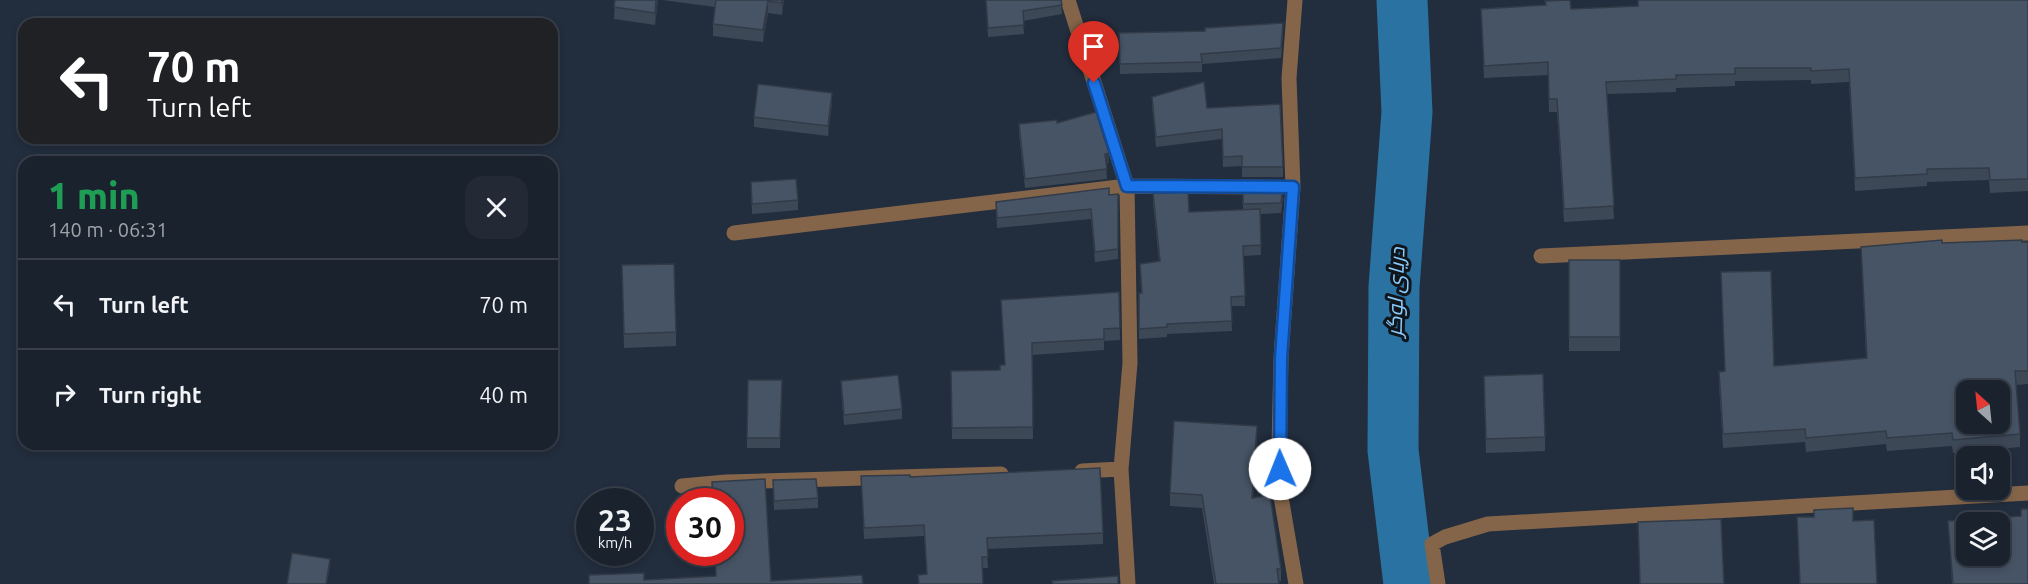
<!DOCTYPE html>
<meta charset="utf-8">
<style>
:root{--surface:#1a222e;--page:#232a36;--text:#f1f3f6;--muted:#9fa4aa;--line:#383f4a}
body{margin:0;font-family:Ubuntu,Cairo,sans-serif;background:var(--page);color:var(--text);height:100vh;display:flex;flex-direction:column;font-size:22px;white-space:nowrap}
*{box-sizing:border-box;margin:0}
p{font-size:20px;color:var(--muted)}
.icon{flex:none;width:33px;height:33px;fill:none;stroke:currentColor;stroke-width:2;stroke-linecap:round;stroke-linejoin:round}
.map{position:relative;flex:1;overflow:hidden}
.panel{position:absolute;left:18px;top:156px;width:540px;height:294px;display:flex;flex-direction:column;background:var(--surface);border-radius:18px;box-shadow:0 3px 9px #0003,0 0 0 2px var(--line)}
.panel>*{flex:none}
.guide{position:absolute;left:18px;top:18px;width:540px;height:126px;border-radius:18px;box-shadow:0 3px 9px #0003,0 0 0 2px var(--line);background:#202124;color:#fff;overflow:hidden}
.needle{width:39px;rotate:333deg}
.fabs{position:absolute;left:1956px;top:380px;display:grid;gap:12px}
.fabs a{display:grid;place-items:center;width:54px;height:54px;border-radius:12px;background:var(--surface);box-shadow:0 3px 9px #0003,0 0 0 2px var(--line);font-size:30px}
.speed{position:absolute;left:576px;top:488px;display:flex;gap:12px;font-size:30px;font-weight:700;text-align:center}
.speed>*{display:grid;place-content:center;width:78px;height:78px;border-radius:50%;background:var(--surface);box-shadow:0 3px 9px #0003,0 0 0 2px var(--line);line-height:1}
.speed small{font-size:15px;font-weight:400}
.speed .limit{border:9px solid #d22;background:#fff;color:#111}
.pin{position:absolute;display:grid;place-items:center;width:51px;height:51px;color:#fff;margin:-62px -26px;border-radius:50% 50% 50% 0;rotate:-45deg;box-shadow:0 0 6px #0007}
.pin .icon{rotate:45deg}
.me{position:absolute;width:66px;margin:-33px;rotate:359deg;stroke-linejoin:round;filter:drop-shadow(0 0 4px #0008)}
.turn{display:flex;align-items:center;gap:21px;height:126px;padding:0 30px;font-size:27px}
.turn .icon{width:78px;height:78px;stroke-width:2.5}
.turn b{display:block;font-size:42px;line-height:51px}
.round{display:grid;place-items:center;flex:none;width:63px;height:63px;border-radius:18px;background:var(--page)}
.headline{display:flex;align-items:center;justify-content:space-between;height:102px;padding:0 30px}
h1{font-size:36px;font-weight:800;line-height:45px;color:#1e9e55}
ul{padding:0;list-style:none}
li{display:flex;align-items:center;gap:18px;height:90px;padding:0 30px;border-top:2px solid var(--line)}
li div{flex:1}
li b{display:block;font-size:22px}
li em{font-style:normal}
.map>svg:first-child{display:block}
</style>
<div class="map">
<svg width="2028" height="584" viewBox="0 0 2028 584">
<rect width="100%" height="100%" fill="#222d3d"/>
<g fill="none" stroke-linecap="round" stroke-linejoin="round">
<path stroke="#2a72a1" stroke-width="51" d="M 1402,0 L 1407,112 L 1394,287 L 1393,450 L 1409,584"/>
<path stroke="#856549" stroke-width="15" d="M 1068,0 L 1127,186 L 1130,363 L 1121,469 L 1128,584
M 1295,0 L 1289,78 L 1293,187 L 1281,358 L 1279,447 L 1280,491 L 1296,584
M 734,233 L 1127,186 L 1262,187
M 1541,256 L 2028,233
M 1082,471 L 1121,469
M 682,486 L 726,482 L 1001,474
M 1438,584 L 1432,544 L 1445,537 L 1488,524 L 2028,493"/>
</g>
<path fill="#3d4857" d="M 615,0 L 658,0 L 655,25 L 614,19 Z
M 662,0 L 784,0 L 782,15 L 768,13 L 763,42 L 713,36 L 713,24 L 715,7 Z
M 986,0 L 1061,0 L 1062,14 L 1023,21 L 1024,34 L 988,37 Z
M 2028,0 L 2028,191 L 1990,193 L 1989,180 L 1927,182 L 1927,186 L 1855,191 L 1849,82 L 1811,84 L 1811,80 L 1735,81 L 1735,86 L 1676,88 L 1676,92 L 1607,94 L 1614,219 L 1564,222 L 1557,112 L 1549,112 L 1548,75 L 1484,78 L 1481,9 L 1571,9 Z
M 1283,32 L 1281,58 L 1202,64 L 1202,72 L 1120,74 L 1119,33 Z
M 1152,97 L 1207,108 L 1283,167 L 1283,177 L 1242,177 L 1242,166 L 1223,167 L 1222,139 L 1156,147 L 1152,106 Z
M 832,103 L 828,136 L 754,127 L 754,117 Z
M 1057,123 L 1109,163 L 1106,163 L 1107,179 L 1025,188 L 1019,134 L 1019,124 Z
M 751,182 L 798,200 L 798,210 L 752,214 Z
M 1243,187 L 1283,197 L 1281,213 L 1260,214 L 1261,255 L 1243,256 L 1245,306 L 1231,306 L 1232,331 L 1167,334 L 1167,337 L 1139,339 L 1139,293 L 1141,293 L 1140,264 L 1159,261 L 1153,203 L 1153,193 L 1189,212 L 1243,210 Z
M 1118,194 L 1118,259 L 1095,262 L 1091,219 L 997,228 L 996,202 Z
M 2028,242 L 2028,384 L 2016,385 L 2020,434 L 2020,447 L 1953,453 L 1952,446 L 1887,451 L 1886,444 L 1806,452 L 1805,442 L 1723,448 L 1719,385 L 1719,372 L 1725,371 L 1721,272 L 1774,366 L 1866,358 L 1861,247 L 1942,243 Z
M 1569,260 L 1620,260 L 1620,351 L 1569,351 Z
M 552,269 L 557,269 L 559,342 L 552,342 Z
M 622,279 L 676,332 L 676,346 L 624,348 Z
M 1119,292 L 1120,340 L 1104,341 L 1104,350 L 1032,355 L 1033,439 L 952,439 L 951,371 L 1000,370 L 1005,365 L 1001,300 Z
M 782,380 L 780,448 L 747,448 L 747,438 Z
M 841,381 L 902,409 L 902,419 L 844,425 L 841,391 Z
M 1484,389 L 1545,437 L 1545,451 L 1486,453 Z
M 1257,438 L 1253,498 L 1281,569 L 1281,581 L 1279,581 L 1279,584 L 1214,584 L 1202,508 L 1170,506 L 1170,493 Z
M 861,476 L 910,477 L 1103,533 L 1103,544 L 987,549 L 988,568 L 982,568 L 983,584 L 918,584 L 918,575 L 927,574 L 924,536 L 864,539 Z
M 773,480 L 818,498 L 818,508 L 774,510 Z
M 2021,516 L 2028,584 L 1952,584 L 1948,521 Z"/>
<path fill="#323b47" d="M 656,0 L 658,0 L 655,25 L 655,13 Z
M 782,0 L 784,0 L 782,15 Z
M 768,1 L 768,13 L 763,42 L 763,30 Z
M 832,93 L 832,103 L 828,136 L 828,126 Z
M 1109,153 L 1109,163 L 1105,164 L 1105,154 Z
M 1257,426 L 1257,438 L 1252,510 L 1252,498 Z
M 330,559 L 330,568 L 327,584 L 326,584 Z"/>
<path fill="#475465" stroke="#323b47" stroke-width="1.5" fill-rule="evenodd" d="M 615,0 L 656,0 L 655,13 L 614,7 Z
M 716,0 L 782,0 L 782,3 L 768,1 L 763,30 L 713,24 Z
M 986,0 L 1061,0 L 1062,5 L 1023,11 L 1024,25 L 988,28 Z
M 1570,0 L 1571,9 L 1638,6 L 1638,0 L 2028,0 L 2028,179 L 1990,180 L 1989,168 L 1927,169 L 1927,174 L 1855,178 L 1849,69 L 1811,71 L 1811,68 L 1735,68 L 1735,74 L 1676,75 L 1676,79 L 1606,82 L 1614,206 L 1564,209 L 1557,99 L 1549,99 L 1548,62 L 1484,66 L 1481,9 L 1546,5 L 1545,1 Z
M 1283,23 L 1281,48 L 1201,54 L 1202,62 L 1120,64 L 1119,33 L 1205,31 L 1205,28 Z
M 1204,82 L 1207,108 L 1280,104 L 1283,167 L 1242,167 L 1242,156 L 1223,157 L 1222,129 L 1156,137 L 1152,97 Z
M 758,84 L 832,93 L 828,126 L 754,117 Z
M 1096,112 L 1109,153 L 1105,154 L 1107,169 L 1025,179 L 1019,124 L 1057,120 L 1057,123 Z
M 796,179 L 798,200 L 752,204 L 751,182 Z
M 1243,187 L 1283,187 L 1281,203 L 1243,204 Z
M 1109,188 L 1109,195 L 1118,194 L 1118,249 L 1095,252 L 1091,209 L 997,218 L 996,202 Z
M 1188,192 L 1189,212 L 1260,209 L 1261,245 L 1243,246 L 1245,296 L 1231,297 L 1232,321 L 1167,324 L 1167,327 L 1139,329 L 1139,293 L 1142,293 L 1140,264 L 1160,261 L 1153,193 Z
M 1942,240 L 1942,243 L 2022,240 L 2022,242 L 2028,242 L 2028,371 L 2015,371 L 2020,434 L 1953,440 L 1952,433 L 1887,438 L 1886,431 L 1806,438 L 1805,429 L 1723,434 L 1719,372 L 1725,371 L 1721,272 L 1771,271 L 1774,366 L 1867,358 L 1861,247 ZM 1966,390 L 2000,390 L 2000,423 L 1966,423 Z
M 1569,260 L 1620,260 L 1620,337 L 1569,337 Z
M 674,264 L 676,332 L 624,334 L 622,265 Z
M 552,269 L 557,269 L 559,332 L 552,332 Z
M 1119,292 L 1120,328 L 1104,329 L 1104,339 L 1032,343 L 1033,427 L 952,428 L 951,371 L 1000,370 L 1000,365 L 1005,365 L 1001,300 Z
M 1543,374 L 1545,437 L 1486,439 L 1484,376 Z
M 898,375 L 902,409 L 844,415 L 841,381 Z
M 748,380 L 782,380 L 780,438 L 747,438 Z
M 1174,421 L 1257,426 L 1252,498 L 1270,495 L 1281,569 L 1277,569 L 1279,584 L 1216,584 L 1202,495 L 1170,493 Z
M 1100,468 L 1103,533 L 987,538 L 988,557 L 982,557 L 983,584 L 919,584 L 918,575 L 927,574 L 924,525 L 864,528 L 861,476 L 910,475 L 910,477 Z
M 765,479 L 771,581 L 862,575 L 863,584 L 589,584 L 589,575 L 644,573 L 644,580 L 716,576 L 715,552 L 730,552 L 730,501 L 713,501 L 712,482 Z
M 816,479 L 818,498 L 774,501 L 773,480 Z
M 1853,508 L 1853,521 L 1874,520 L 1877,584 L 1800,584 L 1797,517 L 1814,517 L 1814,510 Z
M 2021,509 L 2028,509 L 2028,584 L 1953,584 L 1948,521 L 2021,516 ZM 1966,522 L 2000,522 L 2000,555 L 1966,555 Z
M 1721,519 L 1724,584 L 1640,584 L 1638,522 Z
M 292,553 L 330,559 L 326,584 L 287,584 Z
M 1118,576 L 1118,584 L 1053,584 L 1052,581 Z"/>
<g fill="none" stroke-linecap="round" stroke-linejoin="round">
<defs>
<path id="route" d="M 1094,83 L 1127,186 L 1293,187 L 1281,358 L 1280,469"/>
</defs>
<use href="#route" stroke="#114b97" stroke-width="15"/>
<use href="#route" stroke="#1a73e8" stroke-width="10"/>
</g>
<g text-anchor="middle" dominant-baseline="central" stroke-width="6" stroke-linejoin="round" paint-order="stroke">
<g font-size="21" font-style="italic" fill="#8acbfb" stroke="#10151c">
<text transform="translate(1395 292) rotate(-88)">دریای لوگر</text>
</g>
</g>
</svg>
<div class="fabs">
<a><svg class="needle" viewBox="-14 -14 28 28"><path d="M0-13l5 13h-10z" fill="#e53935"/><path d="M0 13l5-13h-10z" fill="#9fa4aa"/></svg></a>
<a><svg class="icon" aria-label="sound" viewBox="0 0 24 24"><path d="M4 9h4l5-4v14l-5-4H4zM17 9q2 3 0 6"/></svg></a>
<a><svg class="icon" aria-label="layers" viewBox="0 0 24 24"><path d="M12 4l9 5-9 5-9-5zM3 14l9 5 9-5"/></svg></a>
</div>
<div class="speed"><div>23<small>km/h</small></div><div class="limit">30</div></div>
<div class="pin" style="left:1094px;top:83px;background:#d93025"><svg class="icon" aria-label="arrive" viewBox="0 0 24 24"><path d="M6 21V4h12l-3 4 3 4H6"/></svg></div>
<svg class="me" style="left:1280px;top:469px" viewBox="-20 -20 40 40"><circle r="19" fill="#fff"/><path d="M0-13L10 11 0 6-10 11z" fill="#1a73e8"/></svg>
<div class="guide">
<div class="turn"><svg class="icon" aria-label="left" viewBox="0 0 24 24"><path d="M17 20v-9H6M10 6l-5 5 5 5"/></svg><div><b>70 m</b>Turn left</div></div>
</div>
<section class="panel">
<div class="headline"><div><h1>1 min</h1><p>140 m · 06:31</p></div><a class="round"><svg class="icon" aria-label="close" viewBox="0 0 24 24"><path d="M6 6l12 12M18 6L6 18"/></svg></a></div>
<ul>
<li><svg class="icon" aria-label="left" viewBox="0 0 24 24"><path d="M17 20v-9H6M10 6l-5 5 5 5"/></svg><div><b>Turn left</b></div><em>70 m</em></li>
<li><svg class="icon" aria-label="right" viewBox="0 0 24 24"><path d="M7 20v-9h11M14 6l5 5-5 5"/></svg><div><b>Turn right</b></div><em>40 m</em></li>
</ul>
</section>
</div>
